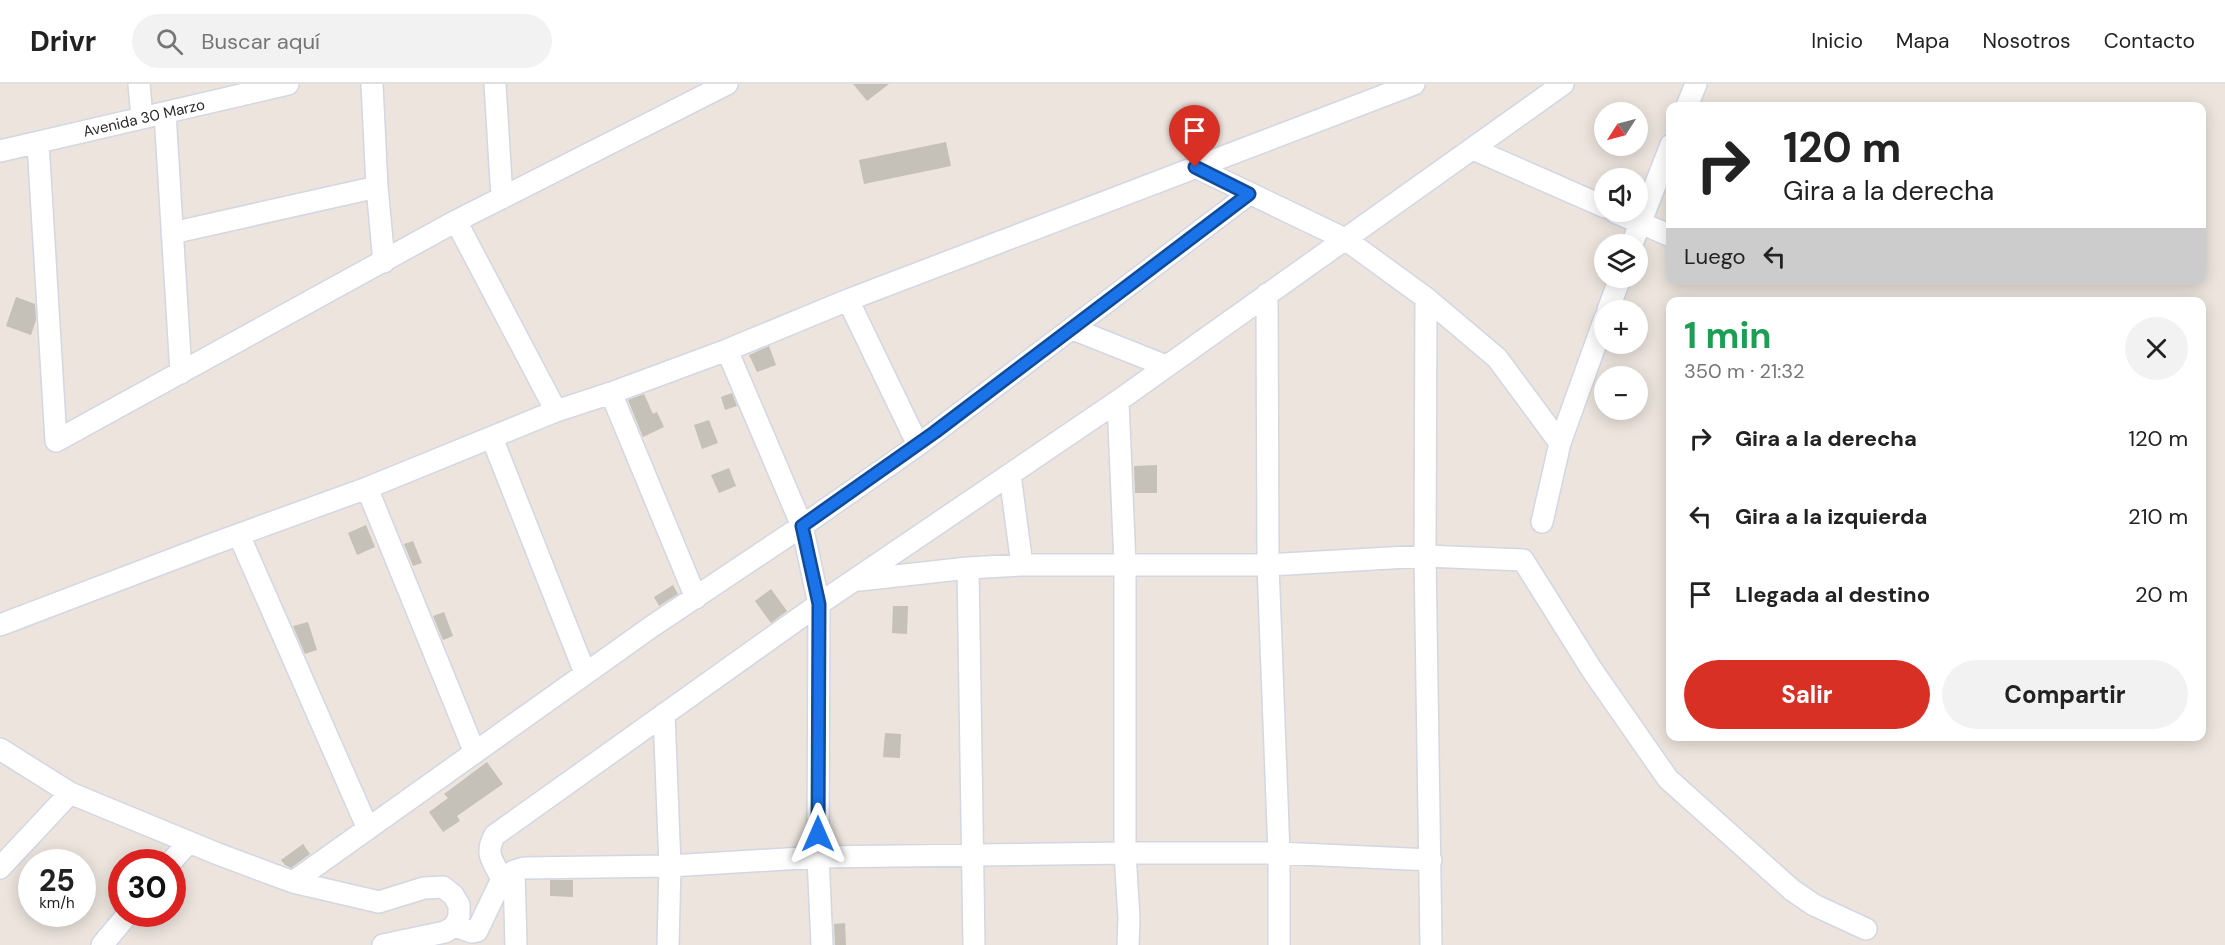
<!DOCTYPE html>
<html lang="es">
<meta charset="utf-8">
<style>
:root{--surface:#fff;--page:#f2f2f2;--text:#222;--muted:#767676;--line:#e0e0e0;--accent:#d93025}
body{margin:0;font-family:"DM Sans",sans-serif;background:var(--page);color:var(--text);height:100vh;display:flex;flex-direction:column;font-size:22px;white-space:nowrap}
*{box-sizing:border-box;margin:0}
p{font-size:20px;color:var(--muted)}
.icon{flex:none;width:33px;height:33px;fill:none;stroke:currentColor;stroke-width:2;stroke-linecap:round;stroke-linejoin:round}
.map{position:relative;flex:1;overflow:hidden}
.drawer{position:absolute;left:1666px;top:213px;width:540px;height:444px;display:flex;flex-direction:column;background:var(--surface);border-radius:12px;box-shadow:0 3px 15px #0003}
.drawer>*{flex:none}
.guide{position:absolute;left:1666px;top:18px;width:540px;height:183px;border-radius:12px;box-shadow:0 3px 15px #0003;background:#fff;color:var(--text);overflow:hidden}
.needle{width:39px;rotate:234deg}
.tools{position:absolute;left:1594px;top:18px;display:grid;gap:12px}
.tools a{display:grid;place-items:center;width:54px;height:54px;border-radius:50%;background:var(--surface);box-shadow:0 3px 15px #0003;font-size:30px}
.speed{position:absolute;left:18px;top:765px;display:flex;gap:12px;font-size:30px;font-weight:700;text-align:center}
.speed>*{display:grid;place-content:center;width:78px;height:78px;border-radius:50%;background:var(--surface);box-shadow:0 3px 15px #0003;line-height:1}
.speed small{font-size:15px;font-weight:400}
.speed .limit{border:9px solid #d22;background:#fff;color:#111}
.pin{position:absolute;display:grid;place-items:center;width:51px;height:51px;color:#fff;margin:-62px -26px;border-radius:50% 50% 50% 0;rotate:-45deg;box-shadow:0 0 6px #0007}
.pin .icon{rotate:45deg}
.me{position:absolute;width:66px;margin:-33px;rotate:0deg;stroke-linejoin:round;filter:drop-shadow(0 0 4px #0008)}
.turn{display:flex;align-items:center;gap:21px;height:126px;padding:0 18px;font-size:27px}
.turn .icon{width:78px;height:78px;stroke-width:2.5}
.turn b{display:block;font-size:42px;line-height:51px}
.then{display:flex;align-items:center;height:57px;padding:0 18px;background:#0003;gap:12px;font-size:22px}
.round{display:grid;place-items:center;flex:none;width:63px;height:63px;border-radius:32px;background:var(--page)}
.summary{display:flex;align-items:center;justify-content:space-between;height:102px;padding:0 18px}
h1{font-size:36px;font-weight:700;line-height:45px;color:#1e9e55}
.button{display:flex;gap:12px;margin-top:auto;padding:12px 18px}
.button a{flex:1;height:69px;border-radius:36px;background:var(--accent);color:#fff;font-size:24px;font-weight:700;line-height:69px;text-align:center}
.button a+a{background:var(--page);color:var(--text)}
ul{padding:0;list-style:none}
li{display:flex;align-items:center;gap:18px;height:78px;padding:0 18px}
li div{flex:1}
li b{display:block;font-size:22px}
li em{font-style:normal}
header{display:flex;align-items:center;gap:36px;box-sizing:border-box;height:84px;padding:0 30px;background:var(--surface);border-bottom:2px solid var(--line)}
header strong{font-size:28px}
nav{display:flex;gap:33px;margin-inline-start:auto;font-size:21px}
.search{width:420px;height:54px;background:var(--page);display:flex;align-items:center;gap:15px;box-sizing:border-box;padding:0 21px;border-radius:33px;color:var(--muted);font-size:22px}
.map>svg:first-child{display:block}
</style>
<header>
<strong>Drivr</strong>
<div class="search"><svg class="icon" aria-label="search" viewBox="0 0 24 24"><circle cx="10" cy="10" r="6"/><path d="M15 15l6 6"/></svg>Buscar aquí</div>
<nav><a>Inicio</a><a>Mapa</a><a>Nosotros</a><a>Contacto</a></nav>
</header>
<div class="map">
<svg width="2225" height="861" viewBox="0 0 2225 861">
<rect width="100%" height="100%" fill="#ece4dd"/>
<path fill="#c5c0b8" d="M 853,0 L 889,0 L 867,17 Z
M 946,58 L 951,82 L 864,100 L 859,76 Z
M 16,213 L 35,220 L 36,236 L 31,251 L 6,242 Z
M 769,262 L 776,281 L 757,288 L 749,271 Z
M 732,309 L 737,322 L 725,326 L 721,313 Z
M 644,310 L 653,330 L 657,328 L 664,343 L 643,353 L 628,316 Z
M 709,336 L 718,359 L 702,365 L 694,341 Z
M 1157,381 L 1157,409 L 1135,409 L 1134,382 Z
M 729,384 L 736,402 L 719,409 L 711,391 Z
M 366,441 L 375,463 L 357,471 L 348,449 Z
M 413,457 L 422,479 L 413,482 L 404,460 Z
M 673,501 L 678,510 L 659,522 L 654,513 Z
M 771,505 L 787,527 L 771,539 L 755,517 Z
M 893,522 L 908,522 L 907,550 L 892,549 Z
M 444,528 L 453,552 L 443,556 L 433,532 Z
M 308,538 L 317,566 L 305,570 L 293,542 Z
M 885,649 L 901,650 L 900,674 L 883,673 Z
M 487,678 L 503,700 L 457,732 L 460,737 L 443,748 L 429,728 L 448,714 L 444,710 Z
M 303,760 L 310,770 L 291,784 L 285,781 L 281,776 Z
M 550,796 L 573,796 L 573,813 L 550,812 Z
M 845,839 L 846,861 L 835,861 L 834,840 Z"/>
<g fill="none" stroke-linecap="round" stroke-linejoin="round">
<defs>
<path id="minor" d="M 139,0 L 142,34
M 372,0 L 377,103 L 384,178
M 495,0 L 502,114
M 1687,22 L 1696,0
M 165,29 L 181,289
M 38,59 L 56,357 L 456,137 L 727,0
M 1473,65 L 1605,123
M 0,67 L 288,0
M 1195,83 L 1345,155 L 1426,214 L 1497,274 L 1560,359
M 1615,128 L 1671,152
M 456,137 L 556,327
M 172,149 L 377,103
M 1632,160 L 1671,61
M 1267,210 L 1268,481 L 1279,769 L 1279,861
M 1426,214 L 1425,472 L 1431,861
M 848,216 L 918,361
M 1608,226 L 1620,194
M 1073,245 L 1166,282
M 727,266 L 802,442 L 819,520 L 818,773 L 822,861
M 611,309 L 696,514
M 1118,317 L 1125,480 L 1125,769 L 1129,834 L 1128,861
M 492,354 L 585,589
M 1010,391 L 1022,481
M 367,404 L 475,669
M 1542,438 L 1560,359 L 1605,234
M 239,451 L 368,745
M 968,484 L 974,861
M 860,496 L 968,484 L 1022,481 L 1268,481 L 1425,472 L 1523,476 L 1592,586 L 1668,695 L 1792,806 L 1814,821 L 1866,845
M 0,541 L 210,461 L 367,404 L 556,327 L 611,309 L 727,266 L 848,216 L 1414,0
M 664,630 L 670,782 L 668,861
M 0,665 L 70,709 L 218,770 L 293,798 L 379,818 L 424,804 L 443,803 L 453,811 L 459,821 L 459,832 L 455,842 L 445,848 L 383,861
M 171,778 L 189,758
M 0,784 L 70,709
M 514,787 L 516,861
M 502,795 C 493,777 484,770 495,751 L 819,520 L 1118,317 L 1563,0
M 293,798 L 651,543 L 802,442 L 918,361 L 1249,110
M 455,842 L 472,848 L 477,847 L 502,795 L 514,787 L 524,784 L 670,782 L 818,773 L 1125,769 L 1279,769 L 1431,776
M 102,861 L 128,830"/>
</defs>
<use href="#minor" stroke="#d2d7e3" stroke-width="24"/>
<use href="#minor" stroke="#fff" stroke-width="21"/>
</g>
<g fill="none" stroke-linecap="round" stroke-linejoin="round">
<defs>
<path id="route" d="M 818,750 L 819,520 L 802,442 L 935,348 L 1249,110 L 1195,83"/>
</defs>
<use href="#route" stroke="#114b97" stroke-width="15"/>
<use href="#route" stroke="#1a73e8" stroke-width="10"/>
</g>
<g text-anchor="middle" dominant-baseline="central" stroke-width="4.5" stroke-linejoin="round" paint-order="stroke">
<g font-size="15" fill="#2b2b2b" stroke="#fff">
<text transform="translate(144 34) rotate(-13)">Avenida 30 Marzo</text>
</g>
</g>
</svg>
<div class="tools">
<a><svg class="needle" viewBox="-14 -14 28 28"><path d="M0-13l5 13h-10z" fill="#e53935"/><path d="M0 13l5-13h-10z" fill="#767676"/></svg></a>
<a><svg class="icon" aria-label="sound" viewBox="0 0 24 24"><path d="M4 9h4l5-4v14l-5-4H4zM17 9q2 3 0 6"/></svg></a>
<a><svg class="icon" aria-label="layers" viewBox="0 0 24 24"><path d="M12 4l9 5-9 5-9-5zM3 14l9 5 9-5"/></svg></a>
<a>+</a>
<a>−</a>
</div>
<div class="speed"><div>25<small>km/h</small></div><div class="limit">30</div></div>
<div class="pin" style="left:1195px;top:83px;background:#d93025"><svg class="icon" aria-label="arrive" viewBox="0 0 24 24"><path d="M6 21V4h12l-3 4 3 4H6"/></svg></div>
<svg class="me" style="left:818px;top:750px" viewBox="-20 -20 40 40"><path d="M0-17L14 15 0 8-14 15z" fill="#1a73e8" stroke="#fff" stroke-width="4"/></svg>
<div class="guide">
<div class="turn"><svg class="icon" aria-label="right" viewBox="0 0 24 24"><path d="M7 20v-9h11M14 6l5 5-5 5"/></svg><div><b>120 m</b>Gira a la derecha</div></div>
<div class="then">Luego<svg class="icon" aria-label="left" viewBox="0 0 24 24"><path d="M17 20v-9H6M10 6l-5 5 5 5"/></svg></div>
</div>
<section class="drawer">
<div class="summary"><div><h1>1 min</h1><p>350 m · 21:32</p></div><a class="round"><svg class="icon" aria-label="close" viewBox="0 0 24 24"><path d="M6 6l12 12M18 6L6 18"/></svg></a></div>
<ul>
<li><svg class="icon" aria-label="right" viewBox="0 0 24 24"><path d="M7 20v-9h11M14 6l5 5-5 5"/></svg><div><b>Gira a la derecha</b></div><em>120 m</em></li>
<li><svg class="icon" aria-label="left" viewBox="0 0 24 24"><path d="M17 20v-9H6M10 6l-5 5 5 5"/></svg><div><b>Gira a la izquierda</b></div><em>210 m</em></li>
<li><svg class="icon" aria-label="arrive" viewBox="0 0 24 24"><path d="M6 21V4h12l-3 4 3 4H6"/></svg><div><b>Llegada al destino</b></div><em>20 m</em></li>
</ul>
<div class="button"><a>Salir</a><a>Compartir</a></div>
</section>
</div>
